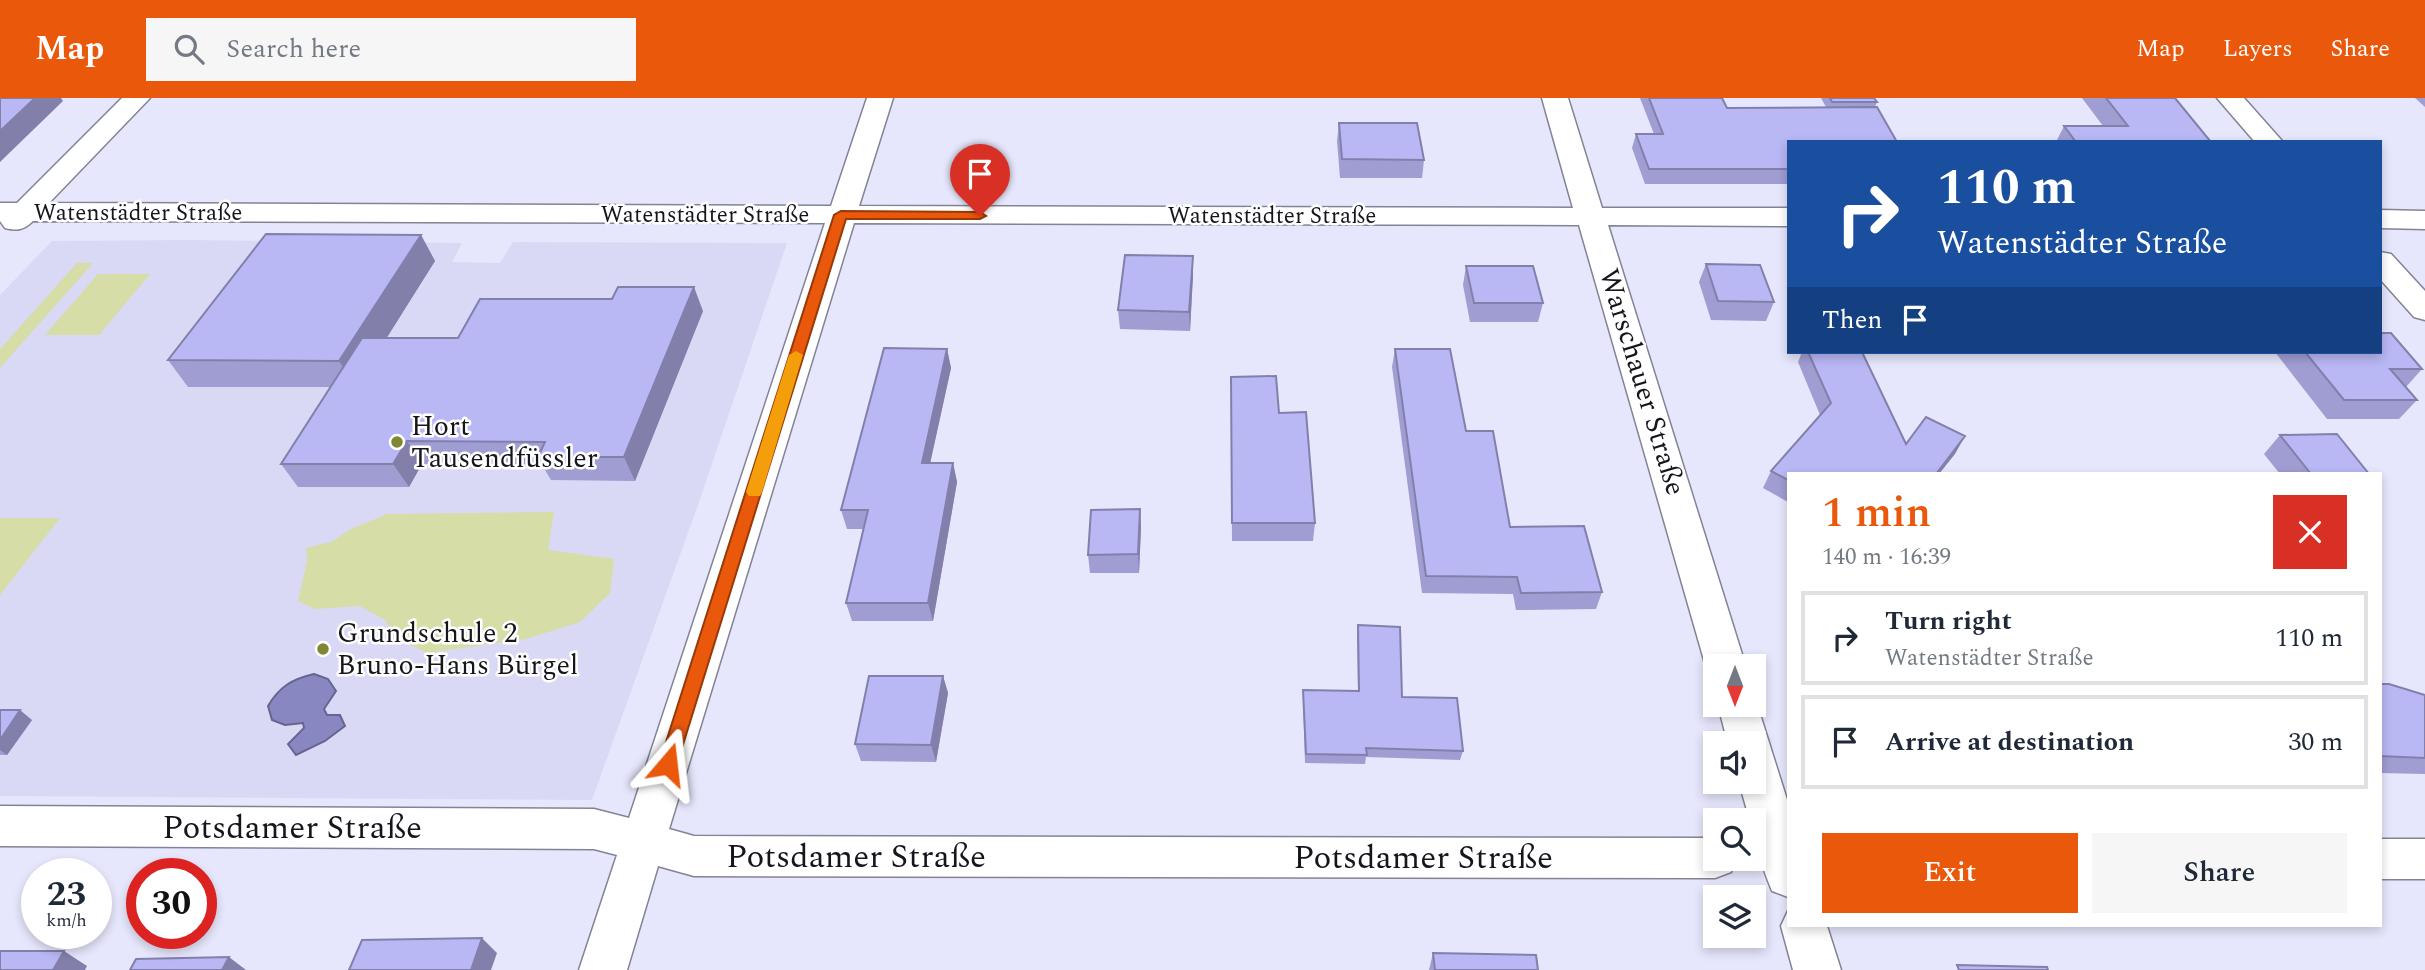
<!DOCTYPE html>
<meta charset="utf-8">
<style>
:root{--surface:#fff;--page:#f6f6f7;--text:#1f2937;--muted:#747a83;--line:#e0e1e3;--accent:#ea580c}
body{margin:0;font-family:Spectral,serif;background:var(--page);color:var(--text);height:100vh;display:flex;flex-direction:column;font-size:26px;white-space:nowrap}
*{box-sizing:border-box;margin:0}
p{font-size:23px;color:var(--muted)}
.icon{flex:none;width:38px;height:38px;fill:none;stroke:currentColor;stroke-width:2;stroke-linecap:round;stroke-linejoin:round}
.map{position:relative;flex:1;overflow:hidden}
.side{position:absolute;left:1787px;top:374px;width:595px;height:455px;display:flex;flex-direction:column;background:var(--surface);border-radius:0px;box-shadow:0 4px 10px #0003}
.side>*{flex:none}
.hud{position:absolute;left:1787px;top:42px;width:595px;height:214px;border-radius:0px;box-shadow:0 4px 10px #0003;background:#1a4fa0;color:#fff;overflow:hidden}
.needle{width:46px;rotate:180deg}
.tools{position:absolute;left:1703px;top:556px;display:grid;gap:14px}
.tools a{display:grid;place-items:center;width:63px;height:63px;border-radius:0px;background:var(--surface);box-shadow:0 4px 10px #0003;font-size:35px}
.speed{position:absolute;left:21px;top:760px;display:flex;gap:14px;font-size:35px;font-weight:700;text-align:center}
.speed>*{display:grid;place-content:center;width:91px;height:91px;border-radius:50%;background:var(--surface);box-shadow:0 4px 10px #0003;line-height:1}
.speed small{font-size:18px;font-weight:400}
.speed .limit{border:10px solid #d22;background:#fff;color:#111}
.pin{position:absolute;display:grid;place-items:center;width:60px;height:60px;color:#fff;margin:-72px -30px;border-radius:50% 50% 50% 0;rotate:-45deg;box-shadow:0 0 7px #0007}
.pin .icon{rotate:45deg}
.me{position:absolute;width:77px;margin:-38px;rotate:17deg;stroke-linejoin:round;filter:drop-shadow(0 0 5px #0008)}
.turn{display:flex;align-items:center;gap:24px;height:147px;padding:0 35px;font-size:32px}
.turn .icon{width:91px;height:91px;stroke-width:2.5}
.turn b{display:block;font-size:49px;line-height:60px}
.then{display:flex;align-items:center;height:66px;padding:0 35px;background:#0003;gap:14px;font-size:26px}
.round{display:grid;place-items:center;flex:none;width:74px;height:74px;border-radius:0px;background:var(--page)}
.overview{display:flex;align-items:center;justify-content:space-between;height:119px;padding:0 35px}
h1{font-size:42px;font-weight:600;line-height:52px;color:var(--accent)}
.cta{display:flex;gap:14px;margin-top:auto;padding:14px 35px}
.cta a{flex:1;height:80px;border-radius:0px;background:var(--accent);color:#fff;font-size:28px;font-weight:600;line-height:80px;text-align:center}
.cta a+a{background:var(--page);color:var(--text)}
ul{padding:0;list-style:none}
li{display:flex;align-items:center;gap:21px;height:94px;margin:0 14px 10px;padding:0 21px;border:4px solid var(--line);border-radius:0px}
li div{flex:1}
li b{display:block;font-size:26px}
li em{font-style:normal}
header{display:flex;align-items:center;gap:42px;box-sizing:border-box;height:98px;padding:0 35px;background:var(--accent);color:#fff}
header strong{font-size:33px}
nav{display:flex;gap:38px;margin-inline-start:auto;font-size:24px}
.search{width:490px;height:63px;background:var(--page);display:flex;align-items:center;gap:18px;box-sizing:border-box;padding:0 24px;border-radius:0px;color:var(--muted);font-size:26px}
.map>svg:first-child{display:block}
</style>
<header>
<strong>Map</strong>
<div class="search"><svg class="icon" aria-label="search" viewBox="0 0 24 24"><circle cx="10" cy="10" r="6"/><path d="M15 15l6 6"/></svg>Search here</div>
<nav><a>Map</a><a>Layers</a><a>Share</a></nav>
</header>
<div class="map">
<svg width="2425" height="872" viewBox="0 0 2425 872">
<rect width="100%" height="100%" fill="#e6e7fc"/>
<path fill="#d9d9f5" d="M 186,142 L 462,145 L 452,164 L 500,165 L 513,144 L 787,145 L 699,404 L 592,702 L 0,698 L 0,197 L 52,143 Z"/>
<path fill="#d6dda7" d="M 77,165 L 93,165 L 0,270 L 0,251 Z
M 98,176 L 150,176 L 99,237 L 45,237 Z
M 554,414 L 548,452 L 614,461 L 610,495 L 580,524 L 526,541 L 427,555 L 396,540 L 385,522 L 360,508 L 315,511 L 298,503 L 307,463 L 306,450 L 331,444 L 351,431 L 387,416 Z
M 0,420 L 60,420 L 0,497 Z"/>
<path fill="#8987c1" stroke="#666590" stroke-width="2" d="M 314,576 L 328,581 L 336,593 L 324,611 L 327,617 L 340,617 L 345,628 L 325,643 L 296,657 L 288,646 L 304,630 L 303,625 L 285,627 L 272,622 L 268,608 C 279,589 292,581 314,576 Z"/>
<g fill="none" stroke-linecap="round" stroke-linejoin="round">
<defs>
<path id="minor" d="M 122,0 L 150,0 L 49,105 L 831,108 L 867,0 L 893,0 L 859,108 L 1573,110 L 1542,0 L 1568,0 L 1602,110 L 1788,110 L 1788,128 L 1608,127 L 1746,569 L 1715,569 L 1715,582 L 1706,569 L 1579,127 L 854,125 L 669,731 L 694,738 L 1715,740 L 1715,761 L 1737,761 L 1731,774 L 1715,780 L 694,778 L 658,768 L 627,872 L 579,872 L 617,757 L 594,751 L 0,748 L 0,708 L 594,711 L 629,720 L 825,125 L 33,123 C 24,132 17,133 5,130 L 0,123 L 0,105 L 17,105 Z
M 2217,0 L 2244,0 L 2283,44 L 2255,44 Z
M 2380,112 L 2425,113 L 2425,131 L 2380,130 Z
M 2380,154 L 2391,156 L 2425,193 L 2425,222 L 2414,219 L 2380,181 Z
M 1754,597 L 1788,705 L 1788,799 L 1772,793 C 1763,771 1754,746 1754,723 L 1750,723 L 1739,684 L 1754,684 L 1754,646 L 1728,646 L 1718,607 L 1754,607 Z
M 2380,741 L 2425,741 L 2425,781 L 2380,781 Z
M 1788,813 L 1788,828 L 1827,828 L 1841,872 L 1793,872 L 1781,828 Z"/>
</defs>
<use href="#minor" stroke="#838396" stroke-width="3"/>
<use href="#minor" fill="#fff" fill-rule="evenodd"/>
</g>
<path fill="#9f9dd2" d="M 1640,0 L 1722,0 L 1727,10 L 1826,9 L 1821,0 L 1874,0 L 1877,4 L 1875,9 L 1788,44 L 1788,86 L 1645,86 L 1632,50 L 1636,36 L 1654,36 Z
M 2082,0 L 2175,0 L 2211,44 L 2056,44 L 2064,28 L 2103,28 Z
M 2415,0 L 2425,0 L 2425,9 Z
M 1339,25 L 1424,62 L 1422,80 L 1340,80 L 1337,43 Z
M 421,137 L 435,163 L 386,240 L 458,240 L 703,213 L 635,383 L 551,382 L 542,367 L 422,366 L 409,389 L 298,389 L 281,366 L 330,289 L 188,289 L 168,262 Z
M 1706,166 L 1774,204 L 1766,223 L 1711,222 L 1699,184 Z
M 1466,168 L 1543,205 L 1538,224 L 1470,224 L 1463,187 Z
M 1193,177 L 1190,233 L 1120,231 L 1118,212 Z
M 947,251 L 951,270 L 930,365 L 953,365 L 957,384 L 933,523 L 852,523 L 846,505 L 863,431 L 847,431 L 841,412 Z
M 1395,251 L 1466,333 L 1510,429 L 1602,494 L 1596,511 L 1516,512 L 1513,496 L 1422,495 L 1392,269 Z
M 1802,254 L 1862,254 L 1906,346 L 1955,356 L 1788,376 L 1788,404 L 1763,390 L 1771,373 L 1820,317 L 1798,264 Z
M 2275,254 L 2380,254 L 2422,271 L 2406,289 L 2417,302 L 2399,321 L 2327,321 Z
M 1231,298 L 1315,425 L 1313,443 L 1232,443 Z
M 2280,337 L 2369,376 L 2280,376 L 2264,356 Z
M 1140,411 L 1141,429 L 1139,475 L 1090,475 L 1088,457 Z
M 1358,527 L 1402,599 L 1463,653 L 1460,662 L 1366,659 L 1365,666 L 1305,665 L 1303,601 L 1303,592 L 1358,593 L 1357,536 Z
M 943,578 L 948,595 L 936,664 L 861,663 L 855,646 Z
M 2380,586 L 2425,597 L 2425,676 L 2380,675 Z
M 0,612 L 32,622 L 7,657 L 0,657 Z
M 1433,855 L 1538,872 L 1429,872 Z"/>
<path fill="#8280ab" d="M 35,0 L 61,0 L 63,3 L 0,64 L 0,33 Z
M 421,137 L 435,163 L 356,289 L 339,263 Z
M 1193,158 L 1193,177 L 1190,233 L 1189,214 Z
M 694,189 L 703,213 L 635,383 L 624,359 Z
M 947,251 L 951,270 L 926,384 L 922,365 Z
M 1965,338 L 1955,356 L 1939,376 L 1936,376 Z
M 407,343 L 422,366 L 409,389 L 393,366 Z
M 953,365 L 957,384 L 933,523 L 928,505 Z
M 1140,411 L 1141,429 L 1139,475 L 1138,456 Z
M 943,578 L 948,595 L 936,664 L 931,647 Z
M 20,612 L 32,622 L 7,657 L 0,652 L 0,642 Z
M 482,840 L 497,855 L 491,872 L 471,872 Z
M 64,853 L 87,868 L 85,872 L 53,872 Z
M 229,859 L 246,872 L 222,872 Z"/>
<path fill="#b9b7f4" stroke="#8280ab" stroke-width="2" d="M 0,0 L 35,0 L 0,33 Z
M 1649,0 L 1722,0 L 1727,10 L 1877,9 L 1897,44 L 1788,44 L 1788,71 L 1649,71 L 1636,36 L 1663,36 Z
M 1830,0 L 1874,0 L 1877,4 L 1832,4 Z
M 2106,0 L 2175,0 L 2211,44 L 2076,44 L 2064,28 L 2128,28 Z
M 1339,25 L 1417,25 L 1424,62 L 1342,61 Z
M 266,136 L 421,137 L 339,263 L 168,262 Z
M 1125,157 L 1193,158 L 1189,214 L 1118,212 Z
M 1706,166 L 1760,167 L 1774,204 L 1718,203 Z
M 1466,168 L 1533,168 L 1543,205 L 1474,205 Z
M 618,189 L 694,189 L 624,359 L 538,359 L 545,344 L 407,343 L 393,366 L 281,366 L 362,240 L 458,240 L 480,201 L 612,201 Z
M 2380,235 L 2391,235 L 2422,271 L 2390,271 L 2417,302 L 2344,302 L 2305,254 L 2380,254 Z
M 884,250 L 947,251 L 922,365 L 953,365 L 928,505 L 846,505 L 868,412 L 841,412 Z
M 1395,251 L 1450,251 L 1466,333 L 1493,333 L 1510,429 L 1584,428 L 1602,494 L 1521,495 L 1517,479 L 1426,478 Z
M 1808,254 L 1862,254 L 1906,346 L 1926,319 L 1965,338 L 1936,376 L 1788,376 L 1788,382 L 1771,373 L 1831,305 Z
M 1276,278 L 1279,315 L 1306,314 L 1315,425 L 1232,425 L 1231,279 Z
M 2337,336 L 2369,376 L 2311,376 L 2280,337 Z
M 1140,411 L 1138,456 L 1088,457 L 1091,412 Z
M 1358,527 L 1400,529 L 1402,599 L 1457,600 L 1463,653 L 1366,650 L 1367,657 L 1306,656 L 1303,592 L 1359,593 Z
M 869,578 L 943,578 L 931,647 L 855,646 Z
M 2380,586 L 2389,586 L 2425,597 L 2425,660 L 2380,658 Z
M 0,612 L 20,612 L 0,642 Z
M 482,840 L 471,872 L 349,872 L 362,842 Z
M 0,853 L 64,853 L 53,872 L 0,872 Z
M 1433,855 L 1536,857 L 1538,872 L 1435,872 Z
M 229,859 L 222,872 L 130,872 L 136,861 Z
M 1957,867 L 2047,869 L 2048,872 L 1959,872 Z"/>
<path fill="#ea580c" stroke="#983908" stroke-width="2" d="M 841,113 L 980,114 L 986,118 L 980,121 L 846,121 L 677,666 L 675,672 L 668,674 L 662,672 L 659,666 L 834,117 Z"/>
<path fill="#f59e0b" d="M 796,253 L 803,257 L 762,394 L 760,398 L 749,398 L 746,394 L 789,257 Z"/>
<g fill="#808632" stroke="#fff" stroke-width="2.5">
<circle cx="397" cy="344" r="7"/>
<circle cx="323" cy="551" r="7"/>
</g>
<g text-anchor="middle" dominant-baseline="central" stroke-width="5" stroke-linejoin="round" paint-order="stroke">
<g font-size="23" fill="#15151c" stroke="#fff">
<text x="138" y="115">Watenstädter Straße</text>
<text x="705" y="117">Watenstädter Straße</text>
<text x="1272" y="118">Watenstädter Straße</text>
</g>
<g font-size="28" fill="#15151c" stroke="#fff">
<text transform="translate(1642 284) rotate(73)">Warschauer Straße</text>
</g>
<g font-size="28" fill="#15151c" stroke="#fff" text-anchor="start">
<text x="411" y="328">Hort<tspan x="411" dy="32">Tausendfüssler</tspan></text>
<text x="337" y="535">Grundschule 2<tspan x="337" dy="32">Bruno-Hans Bürgel</tspan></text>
</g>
<g font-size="33" fill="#15151c" stroke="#fff">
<text x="292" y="730">Potsdamer Straße</text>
<text x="856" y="759">Potsdamer Straße</text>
<text x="1423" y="760">Potsdamer Straße</text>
</g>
</g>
</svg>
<div class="tools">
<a><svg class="needle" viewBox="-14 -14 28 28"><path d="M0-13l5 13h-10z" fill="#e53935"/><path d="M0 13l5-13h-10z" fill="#747a83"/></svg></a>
<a><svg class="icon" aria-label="sound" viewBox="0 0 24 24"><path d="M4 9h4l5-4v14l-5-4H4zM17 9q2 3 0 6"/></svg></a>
<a><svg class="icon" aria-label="search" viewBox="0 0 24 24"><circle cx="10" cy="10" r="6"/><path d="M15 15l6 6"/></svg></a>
<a><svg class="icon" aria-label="layers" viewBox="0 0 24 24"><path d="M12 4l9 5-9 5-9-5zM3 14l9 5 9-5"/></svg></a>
</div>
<div class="speed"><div>23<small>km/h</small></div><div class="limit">30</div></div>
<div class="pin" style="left:980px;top:118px;background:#d93025"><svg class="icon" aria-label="arrive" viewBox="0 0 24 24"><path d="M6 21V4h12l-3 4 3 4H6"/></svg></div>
<svg class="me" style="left:668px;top:666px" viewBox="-20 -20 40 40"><path d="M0-17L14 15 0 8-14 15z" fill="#ea580c" stroke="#fff" stroke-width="4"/></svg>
<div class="hud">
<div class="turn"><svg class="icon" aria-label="right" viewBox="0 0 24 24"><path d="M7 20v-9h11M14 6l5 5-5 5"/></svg><div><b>110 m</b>Watenstädter Straße</div></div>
<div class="then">Then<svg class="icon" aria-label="arrive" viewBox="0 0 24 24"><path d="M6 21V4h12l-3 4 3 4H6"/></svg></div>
</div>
<section class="side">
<div class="overview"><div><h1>1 min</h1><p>140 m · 16:39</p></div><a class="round" style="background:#d93025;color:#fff"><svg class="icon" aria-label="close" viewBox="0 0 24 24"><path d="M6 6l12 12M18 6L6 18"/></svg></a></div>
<ul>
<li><svg class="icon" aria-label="right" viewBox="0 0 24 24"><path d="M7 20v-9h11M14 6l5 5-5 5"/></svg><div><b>Turn right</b><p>Watenstädter Straße</p></div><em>110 m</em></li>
<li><svg class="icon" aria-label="arrive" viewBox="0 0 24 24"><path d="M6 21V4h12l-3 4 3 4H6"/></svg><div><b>Arrive at destination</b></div><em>30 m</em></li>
</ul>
<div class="cta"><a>Exit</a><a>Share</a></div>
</section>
</div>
